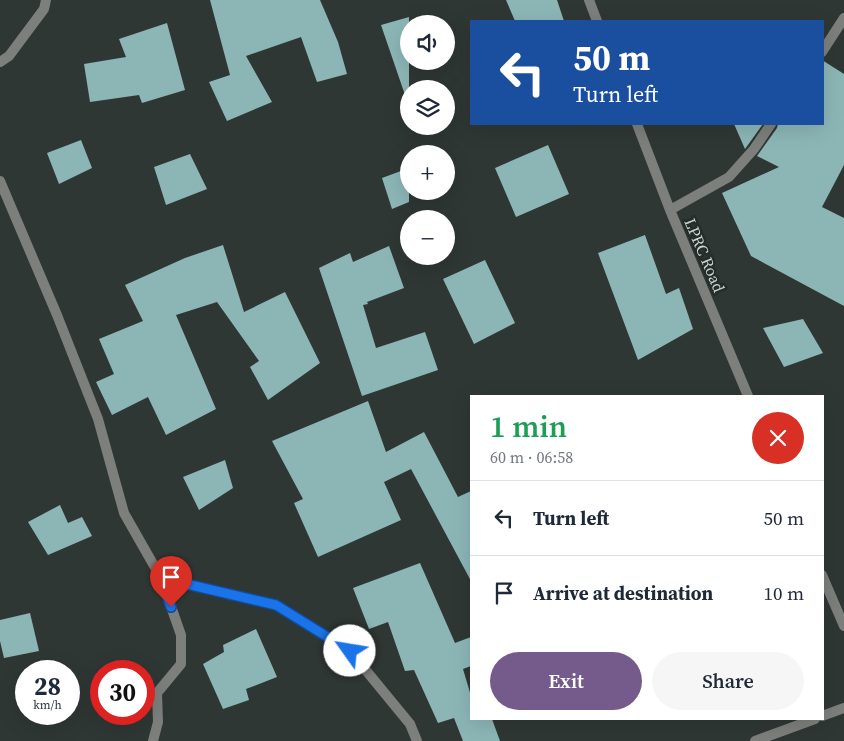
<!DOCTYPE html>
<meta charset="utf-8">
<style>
:root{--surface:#fff;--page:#f6f6f7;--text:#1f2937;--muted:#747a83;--line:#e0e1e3;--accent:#745b8c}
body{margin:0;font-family:"Source Serif 4",serif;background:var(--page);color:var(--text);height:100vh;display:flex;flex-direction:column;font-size:19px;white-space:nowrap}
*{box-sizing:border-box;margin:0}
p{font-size:16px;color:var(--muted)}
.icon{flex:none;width:28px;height:28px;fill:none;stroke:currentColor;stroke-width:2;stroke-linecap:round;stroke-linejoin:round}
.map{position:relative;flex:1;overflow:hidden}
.details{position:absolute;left:470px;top:395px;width:354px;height:325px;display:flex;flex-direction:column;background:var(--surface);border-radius:0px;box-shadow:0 5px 20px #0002}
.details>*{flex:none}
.guide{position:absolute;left:470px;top:20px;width:354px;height:105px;border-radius:0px;box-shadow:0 5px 20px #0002;background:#1a4fa0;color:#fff;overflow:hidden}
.fabs{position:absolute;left:400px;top:15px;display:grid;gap:10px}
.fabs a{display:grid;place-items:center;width:55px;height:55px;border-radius:50%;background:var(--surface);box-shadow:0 5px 20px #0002;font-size:25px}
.speed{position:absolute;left:15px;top:660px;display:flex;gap:10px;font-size:25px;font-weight:700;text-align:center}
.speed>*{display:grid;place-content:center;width:65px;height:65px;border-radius:50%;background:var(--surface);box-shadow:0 5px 20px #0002;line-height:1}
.speed small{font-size:12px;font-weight:400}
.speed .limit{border:8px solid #d22;background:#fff;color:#111}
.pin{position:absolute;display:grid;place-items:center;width:42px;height:42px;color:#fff;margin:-51px -21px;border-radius:50% 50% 50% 0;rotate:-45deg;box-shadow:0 0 5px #0007}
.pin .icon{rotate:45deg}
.me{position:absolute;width:55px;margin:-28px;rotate:302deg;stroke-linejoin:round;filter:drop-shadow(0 0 4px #0008)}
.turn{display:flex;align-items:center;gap:18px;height:105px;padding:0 20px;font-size:22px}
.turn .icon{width:65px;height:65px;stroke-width:2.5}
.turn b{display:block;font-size:35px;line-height:42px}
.round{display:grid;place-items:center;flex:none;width:52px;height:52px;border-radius:26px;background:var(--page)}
.headline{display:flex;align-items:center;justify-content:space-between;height:85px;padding:0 20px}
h1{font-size:30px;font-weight:600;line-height:38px;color:#1e9e55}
.button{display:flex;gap:10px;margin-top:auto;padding:10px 20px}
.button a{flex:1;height:58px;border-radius:30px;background:var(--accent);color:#fff;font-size:20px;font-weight:600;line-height:58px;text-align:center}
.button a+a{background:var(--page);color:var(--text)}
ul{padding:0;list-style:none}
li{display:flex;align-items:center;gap:15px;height:75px;padding:0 20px;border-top:1px solid var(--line)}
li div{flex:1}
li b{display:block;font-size:19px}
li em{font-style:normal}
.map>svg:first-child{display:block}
</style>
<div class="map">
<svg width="844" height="741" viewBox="0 0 844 741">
<rect width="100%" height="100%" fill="#2f3734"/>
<path fill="#8cb6b6" d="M 210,0 L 320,0 L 338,42 L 347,74 L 317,82 L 301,37 L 246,56 L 272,102 L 227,121 L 209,82 L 230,75 Z
M 506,0 L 557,0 L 564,21 L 515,21 Z
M 409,17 L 409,95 L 405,95 L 381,25 Z
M 167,23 L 185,90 L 142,103 L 139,95 L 90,102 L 84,64 L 126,57 L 119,39 Z
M 822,60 L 844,74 L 844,165 L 822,207 L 844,218 L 844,306 L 751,256 L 722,193 L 779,167 L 757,156 L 777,128 L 778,124 L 822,124 Z
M 734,124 L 763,124 L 745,149 Z
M 81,140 L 92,168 L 59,184 L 47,153 Z
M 548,145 L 569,194 L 516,217 L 495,168 Z
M 190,154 L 207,189 L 166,205 L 154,167 Z
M 409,168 L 409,202 L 392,209 L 382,178 Z
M 645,235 L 666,294 L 679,288 L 693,329 L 638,360 L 598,253 Z
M 223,245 L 244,312 L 285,292 L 320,363 L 268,400 L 250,367 L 259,361 L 217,302 L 176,315 L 216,409 L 166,435 L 148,397 L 112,415 L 96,382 L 114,374 L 99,339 L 143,321 L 125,285 L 185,258 Z
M 389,246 L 404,288 L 367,302 L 368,304 L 363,305 L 376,348 L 425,332 L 438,370 L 362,396 L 319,268 L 350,253 L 353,262 Z
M 485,260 L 515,323 L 474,344 L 443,279 Z
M 803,319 L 823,353 L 784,367 L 763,328 Z
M 368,401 L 386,452 L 424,432 L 458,497 L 471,491 L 471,581 L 411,469 L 384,482 L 401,520 L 318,557 L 294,503 L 303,499 L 272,441 Z
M 225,460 L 233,488 L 199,510 L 183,477 Z
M 60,505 L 68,523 L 82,517 L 92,536 L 48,555 L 28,522 Z
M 420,563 L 455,643 L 471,637 L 471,666 L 463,669 L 471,696 L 471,719 L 492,719 L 500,741 L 463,741 L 454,718 L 438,723 L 414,670 L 405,671 L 388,622 L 369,629 L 353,588 Z
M 30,613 L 39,651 L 4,658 L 0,641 L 0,620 Z
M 256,629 L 277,677 L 246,689 L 249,700 L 223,709 L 203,664 L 224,652 L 223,645 Z"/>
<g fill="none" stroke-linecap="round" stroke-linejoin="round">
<path stroke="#7c7f7b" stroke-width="10" d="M 589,0 L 597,21
M 822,52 L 844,18
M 0,62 L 9,56 L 44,9 L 46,0
M 637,124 L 670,210 L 748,396
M 0,181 L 57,315 L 98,419 L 124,513 L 161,578 L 181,635 L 181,664 L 157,693 L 158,722 L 153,741
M 670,210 L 729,177 L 754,149 L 771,124
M 822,575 L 844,626
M 161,578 L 276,605 L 350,651 L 410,724 L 417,741
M 822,716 L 844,708
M 755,741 L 815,719"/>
</g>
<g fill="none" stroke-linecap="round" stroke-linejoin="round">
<defs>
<path id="route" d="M 171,607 L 161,578 L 276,605 L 350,651"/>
</defs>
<use href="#route" stroke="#114b97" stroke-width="12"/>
<use href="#route" stroke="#1a73e8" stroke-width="9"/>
</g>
<g text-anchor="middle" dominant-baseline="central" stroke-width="5" stroke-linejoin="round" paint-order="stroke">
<g font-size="16" fill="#ced3d1" stroke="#252d2a">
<text transform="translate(705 255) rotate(67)">LPRC Road</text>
</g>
</g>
</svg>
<div class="fabs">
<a><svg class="icon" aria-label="sound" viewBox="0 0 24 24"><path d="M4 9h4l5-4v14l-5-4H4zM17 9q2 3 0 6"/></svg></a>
<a><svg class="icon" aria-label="layers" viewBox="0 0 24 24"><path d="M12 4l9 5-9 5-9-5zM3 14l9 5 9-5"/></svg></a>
<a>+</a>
<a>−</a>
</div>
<div class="speed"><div>28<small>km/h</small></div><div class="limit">30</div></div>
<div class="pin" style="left:171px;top:607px;background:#d93025"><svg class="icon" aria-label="arrive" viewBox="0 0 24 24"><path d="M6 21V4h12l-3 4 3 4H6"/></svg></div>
<svg class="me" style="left:350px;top:651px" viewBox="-20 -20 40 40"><circle r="19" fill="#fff"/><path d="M0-13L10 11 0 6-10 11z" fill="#1a73e8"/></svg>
<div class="guide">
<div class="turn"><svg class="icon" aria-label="left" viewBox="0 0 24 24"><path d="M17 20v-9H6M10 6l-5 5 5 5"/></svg><div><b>50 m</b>Turn left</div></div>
</div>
<section class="details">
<div class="headline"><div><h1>1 min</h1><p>60 m · 06:58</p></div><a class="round" style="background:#d93025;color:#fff"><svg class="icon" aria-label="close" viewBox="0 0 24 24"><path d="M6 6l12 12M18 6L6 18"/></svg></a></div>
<ul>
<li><svg class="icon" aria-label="left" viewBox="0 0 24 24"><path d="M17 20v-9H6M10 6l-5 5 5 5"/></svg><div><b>Turn left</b></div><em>50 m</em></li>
<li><svg class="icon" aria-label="arrive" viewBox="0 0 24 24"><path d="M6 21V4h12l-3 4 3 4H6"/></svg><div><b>Arrive at destination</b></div><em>10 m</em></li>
</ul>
<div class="button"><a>Exit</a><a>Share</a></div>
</section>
</div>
